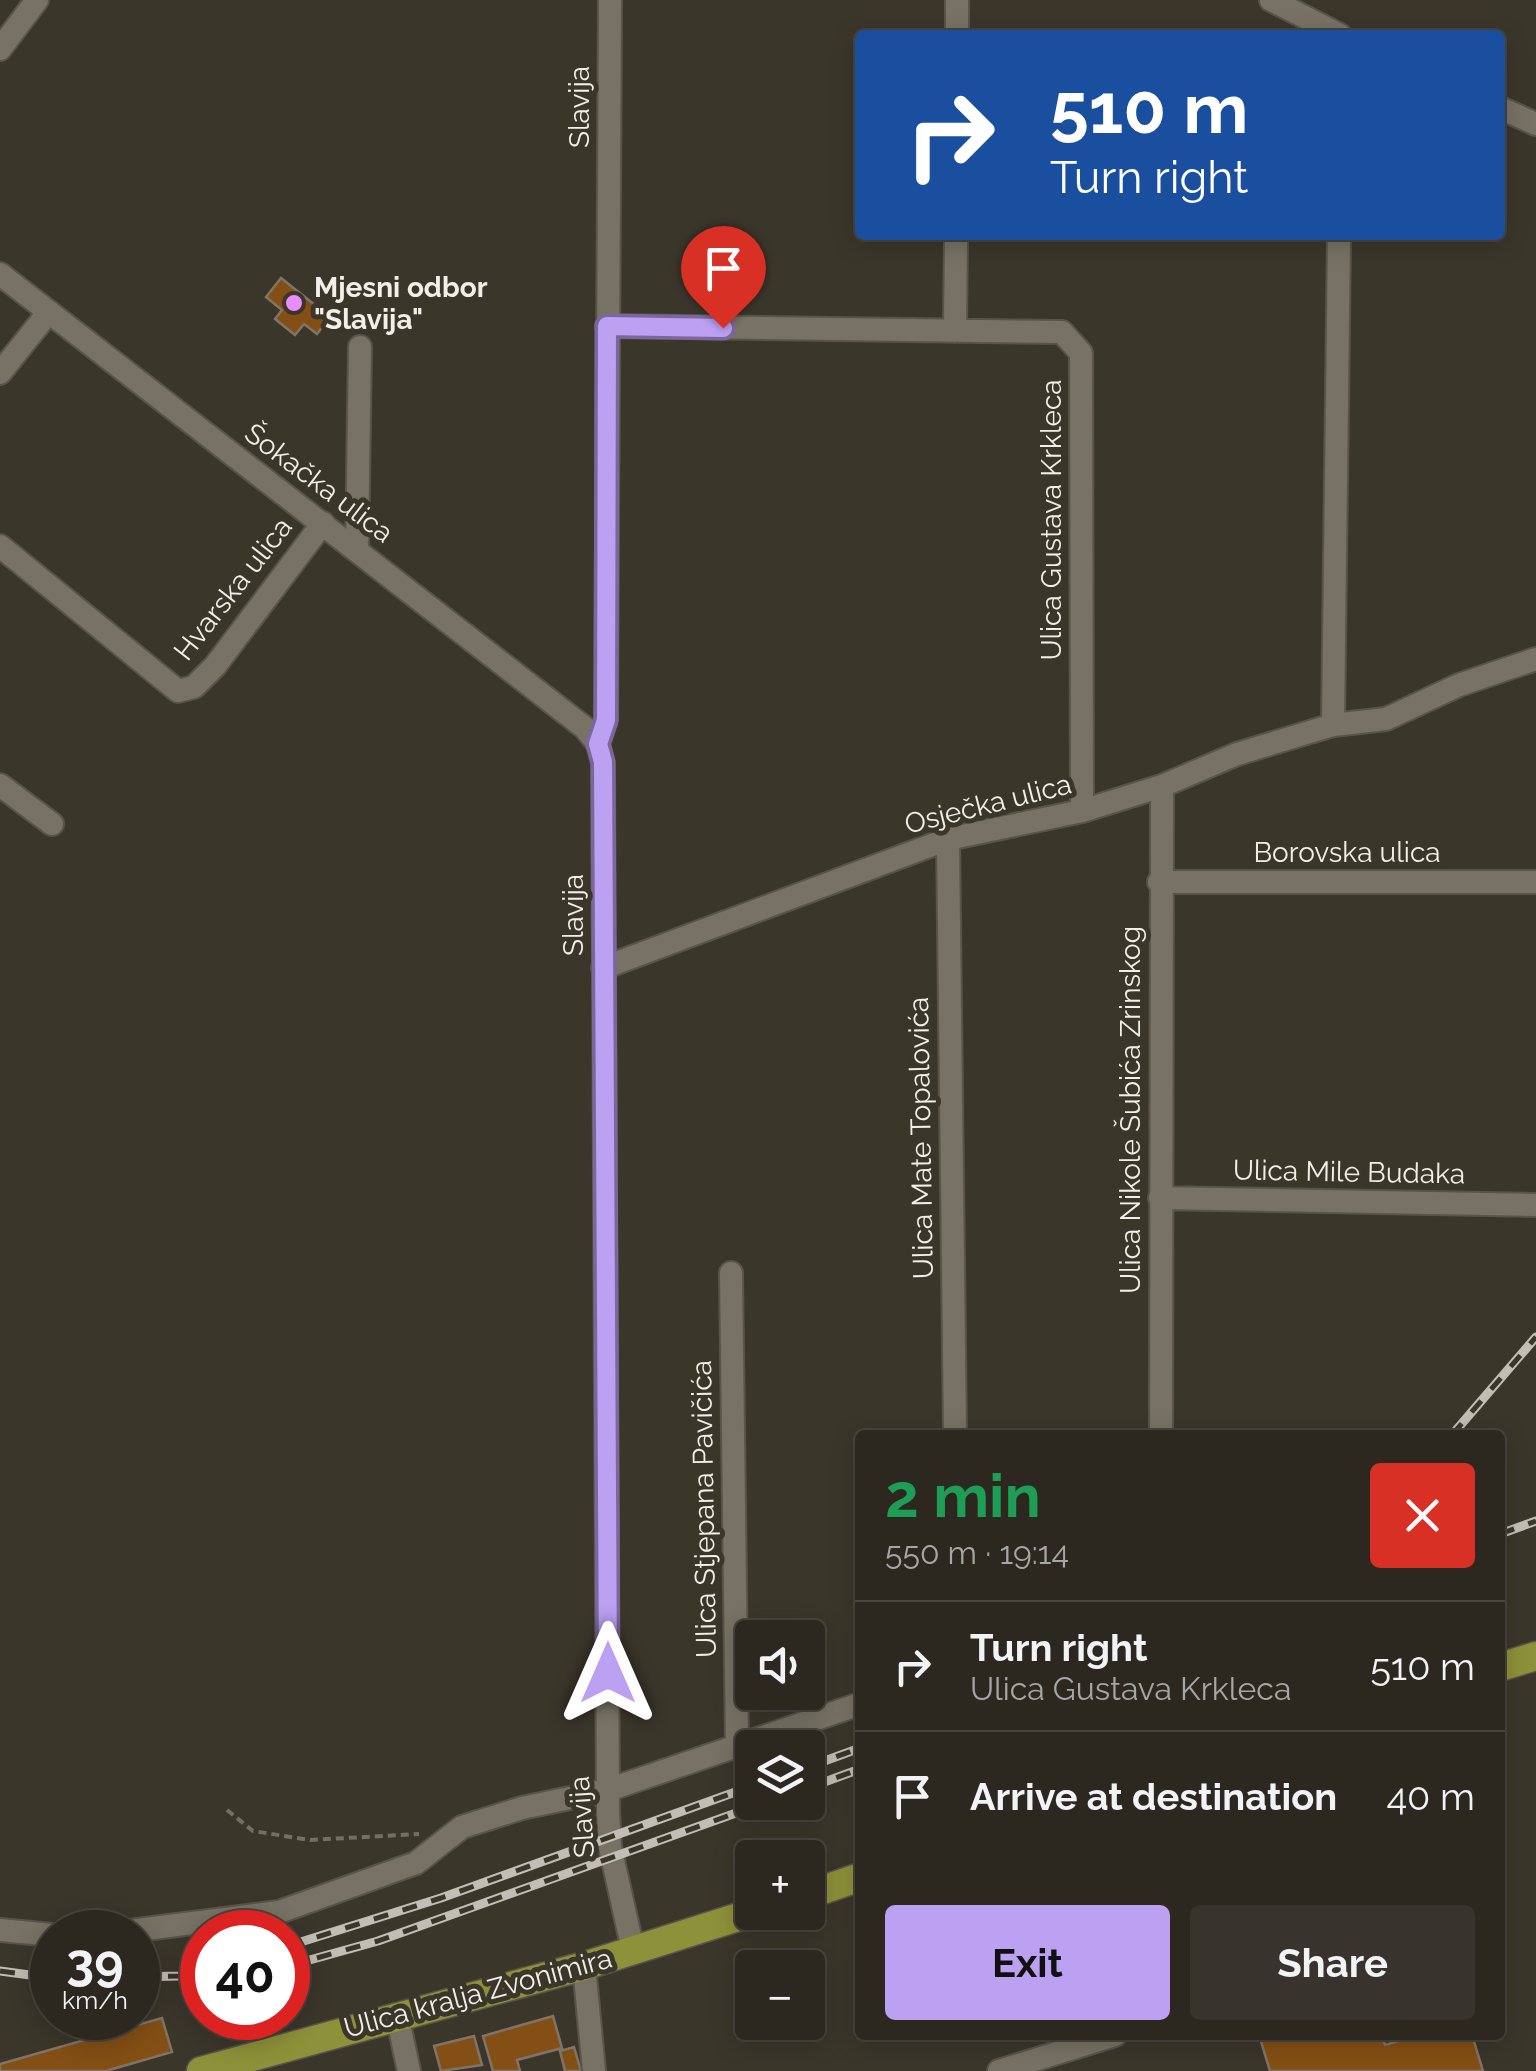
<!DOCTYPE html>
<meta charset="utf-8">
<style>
:root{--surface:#2c2820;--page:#38342d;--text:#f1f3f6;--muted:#a6a6a5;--line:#48443e;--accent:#bca0f2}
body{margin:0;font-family:Raleway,sans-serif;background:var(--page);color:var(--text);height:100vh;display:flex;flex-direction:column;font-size:38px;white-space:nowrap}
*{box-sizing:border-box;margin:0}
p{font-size:32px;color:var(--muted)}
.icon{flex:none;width:55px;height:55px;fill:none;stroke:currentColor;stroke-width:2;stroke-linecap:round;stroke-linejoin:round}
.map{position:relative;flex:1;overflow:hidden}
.side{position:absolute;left:855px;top:1430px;width:650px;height:610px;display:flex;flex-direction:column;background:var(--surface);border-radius:10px;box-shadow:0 5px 25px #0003,0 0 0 2px var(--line)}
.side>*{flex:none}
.banner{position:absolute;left:855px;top:30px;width:650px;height:210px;border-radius:10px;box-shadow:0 5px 25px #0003,0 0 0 2px var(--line);background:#1a4fa0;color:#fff;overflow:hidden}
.tools{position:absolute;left:735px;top:1620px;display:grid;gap:20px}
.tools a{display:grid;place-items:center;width:90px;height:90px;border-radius:10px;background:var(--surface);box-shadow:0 5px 25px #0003,0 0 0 2px var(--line);font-size:50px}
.speed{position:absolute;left:30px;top:1910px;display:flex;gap:20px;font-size:50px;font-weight:700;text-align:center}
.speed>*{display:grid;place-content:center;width:130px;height:130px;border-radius:50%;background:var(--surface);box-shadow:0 5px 25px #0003,0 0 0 2px var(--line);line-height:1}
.speed small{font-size:25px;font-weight:400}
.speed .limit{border:15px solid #d22;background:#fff;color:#111}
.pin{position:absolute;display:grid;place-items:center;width:85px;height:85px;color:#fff;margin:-102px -42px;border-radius:50% 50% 50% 0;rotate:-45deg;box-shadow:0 0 10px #0007}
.pin .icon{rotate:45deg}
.me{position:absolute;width:110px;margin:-55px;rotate:0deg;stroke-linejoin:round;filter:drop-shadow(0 0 8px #0008)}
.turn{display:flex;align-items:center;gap:35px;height:210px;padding:0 30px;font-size:45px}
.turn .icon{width:130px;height:130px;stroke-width:2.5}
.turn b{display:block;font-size:70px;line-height:85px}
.round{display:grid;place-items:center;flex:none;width:105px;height:105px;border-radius:10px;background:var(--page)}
.overview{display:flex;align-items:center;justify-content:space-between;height:170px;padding:0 30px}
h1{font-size:60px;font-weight:700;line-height:75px;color:#1e9e55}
.button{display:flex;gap:20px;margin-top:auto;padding:20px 30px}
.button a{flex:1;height:115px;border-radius:10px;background:var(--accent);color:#111;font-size:40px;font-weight:700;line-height:115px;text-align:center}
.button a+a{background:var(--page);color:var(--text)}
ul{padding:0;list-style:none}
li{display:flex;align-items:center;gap:30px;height:130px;padding:0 30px;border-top:2px solid var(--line)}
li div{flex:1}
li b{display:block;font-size:38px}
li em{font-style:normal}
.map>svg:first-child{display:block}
</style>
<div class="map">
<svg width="1536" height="2071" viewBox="0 0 1536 2071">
<rect width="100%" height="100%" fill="#3b362a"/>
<path fill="#834f14" stroke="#807469" stroke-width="2.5" d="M 281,278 L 330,317 L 317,334 L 304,324 L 295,335 L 275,319 L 282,310 L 266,297 Z
M 553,2016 L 562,2048 L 517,2060 L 520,2071 L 493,2071 L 483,2036 Z
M 162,2018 L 172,2052 L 106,2071 L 0,2071 L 0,2064 Z
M 1259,2035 L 1382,2035 L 1385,2045 L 1419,2035 L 1472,2035 L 1483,2071 L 1270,2071 Z
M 474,2036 L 482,2065 L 441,2071 L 434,2046 Z
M 574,2047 L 581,2071 L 565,2071 L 560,2051 Z"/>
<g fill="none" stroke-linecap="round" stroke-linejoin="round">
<defs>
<path id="minor" d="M 610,0 L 606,720 L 598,744 L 603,763 L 608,1812 L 610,1847 L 633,1950
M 1271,0 L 1340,35
M 957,35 L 957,0
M 0,49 L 37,0
M 1500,108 L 1536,124
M 0,274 L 585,728 L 598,744
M 607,326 L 1062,332 L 1081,353 L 1082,811
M 955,331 L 956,235
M 0,373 L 48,313
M 0,546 L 178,691 L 194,687 L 215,666 L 323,523
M 357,549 L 360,347
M 1333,725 L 1339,235
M 0,785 L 52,824
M 948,839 L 955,1435
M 1159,882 L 1536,882
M 603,968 L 948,839 L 1082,811 L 1162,786 L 1237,754 L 1333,725 L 1386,719 L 1459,685 L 1536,659
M 1160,1198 L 1536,1205
M 731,1273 L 737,1744
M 1161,1435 L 1162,786
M 0,1930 L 52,1935
M 122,1932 L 279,1912 L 416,1863 L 462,1827 L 522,1808 L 608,1790 L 860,1704
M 584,1966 L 594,2071
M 397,2015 L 409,2071
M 999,2071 L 1115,2035"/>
<path id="major" d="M 1500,1667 L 1536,1656
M 808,1895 L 860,1877
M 201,2071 L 584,1966 L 754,1912"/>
</defs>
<use href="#minor" stroke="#58544a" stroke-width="26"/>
<use href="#major" stroke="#58544a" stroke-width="31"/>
<path stroke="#746f65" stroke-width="4" stroke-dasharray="8 5" stroke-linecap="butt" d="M 227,1810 L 253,1831 L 310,1840 L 419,1834"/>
<use href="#minor" stroke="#777264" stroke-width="22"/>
<use href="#major" stroke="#8d9139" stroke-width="28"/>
<defs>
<path id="rail" d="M 1452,1435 L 1536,1337
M 1500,1534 L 1536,1521
M 808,1767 L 860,1748
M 808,1788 L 860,1769
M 288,1946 L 441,1898 L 752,1786
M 288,1966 L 378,1941 L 767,1802
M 0,1971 L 52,1978
M 138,1977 L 179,1976 L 202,1969"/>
</defs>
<use href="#rail" stroke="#c1beb5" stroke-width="9"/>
<use href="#rail" stroke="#3b362a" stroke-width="5" stroke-dasharray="15" stroke-linecap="butt"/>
</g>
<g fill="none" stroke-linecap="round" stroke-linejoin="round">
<defs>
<path id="route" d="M 608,1673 L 603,762 L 598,744 L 606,720 L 607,326 L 723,328"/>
</defs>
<use href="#route" stroke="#7a689d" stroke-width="25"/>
<use href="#route" stroke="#bca0f2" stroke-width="18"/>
</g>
<circle fill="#e98dfe" stroke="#3b362a" stroke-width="4" cx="294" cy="303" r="10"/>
<g text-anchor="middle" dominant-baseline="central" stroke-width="10" stroke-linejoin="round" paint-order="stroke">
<g font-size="28" fill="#f2efe8" stroke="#3b362a">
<text transform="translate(579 107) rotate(-90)">Slavija</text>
<text transform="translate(319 483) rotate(37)">Šokačka ulica</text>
<text transform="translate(1051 520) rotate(-90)">Ulica Gustava Krkleca</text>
<text transform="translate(233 589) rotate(-52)">Hvarska ulica</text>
<text transform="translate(988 804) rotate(-14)">Osječka ulica</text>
<text x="1347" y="852">Borovska ulica</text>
<text transform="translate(573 915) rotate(-90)">Slavija</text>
<text transform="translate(1130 1110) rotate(-90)">Ulica Nikole Šubića Zrinskog</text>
<text transform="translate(921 1138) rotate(-91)">Ulica Mate Topalovića</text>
<text transform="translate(1349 1172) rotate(1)">Ulica Mile Budaka</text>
<text transform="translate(704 1509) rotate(-91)">Ulica Stjepana Pavičića</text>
<text transform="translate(582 1817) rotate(-94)">Slavija</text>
<text transform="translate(478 1993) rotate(-15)">Ulica kralja Zvonimira</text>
</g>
<g font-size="28" font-weight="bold" fill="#f2efe8" stroke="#3b362a" text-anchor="start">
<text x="314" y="287">Mjesni odbor<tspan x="314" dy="32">"Slavija"</tspan></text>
</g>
</g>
</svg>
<div class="tools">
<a><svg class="icon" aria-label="sound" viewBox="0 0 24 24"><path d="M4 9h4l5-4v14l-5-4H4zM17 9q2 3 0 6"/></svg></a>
<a><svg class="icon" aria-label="layers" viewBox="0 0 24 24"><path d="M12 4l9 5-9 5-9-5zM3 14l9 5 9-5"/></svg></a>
<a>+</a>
<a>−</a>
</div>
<div class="speed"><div>39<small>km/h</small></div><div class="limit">40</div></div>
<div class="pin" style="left:723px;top:328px;background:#d93025"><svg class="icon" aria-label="arrive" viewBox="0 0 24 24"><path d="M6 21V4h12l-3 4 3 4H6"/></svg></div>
<svg class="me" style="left:608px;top:1673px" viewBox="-20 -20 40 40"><path d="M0-17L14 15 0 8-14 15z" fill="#bca0f2" stroke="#fff" stroke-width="4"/></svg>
<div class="banner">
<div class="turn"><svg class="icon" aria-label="right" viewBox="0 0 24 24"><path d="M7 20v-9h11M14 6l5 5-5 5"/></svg><div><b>510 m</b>Turn right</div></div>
</div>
<section class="side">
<div class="overview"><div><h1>2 min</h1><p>550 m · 19:14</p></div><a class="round" style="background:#d93025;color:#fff"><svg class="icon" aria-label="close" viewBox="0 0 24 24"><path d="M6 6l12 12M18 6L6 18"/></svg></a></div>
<ul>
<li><svg class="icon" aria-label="right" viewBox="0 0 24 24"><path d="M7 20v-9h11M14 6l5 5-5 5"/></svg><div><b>Turn right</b><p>Ulica Gustava Krkleca</p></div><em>510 m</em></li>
<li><svg class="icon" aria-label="arrive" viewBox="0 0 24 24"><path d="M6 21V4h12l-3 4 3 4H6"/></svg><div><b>Arrive at destination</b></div><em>40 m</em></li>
</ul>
<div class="button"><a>Exit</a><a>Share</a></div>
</section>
</div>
